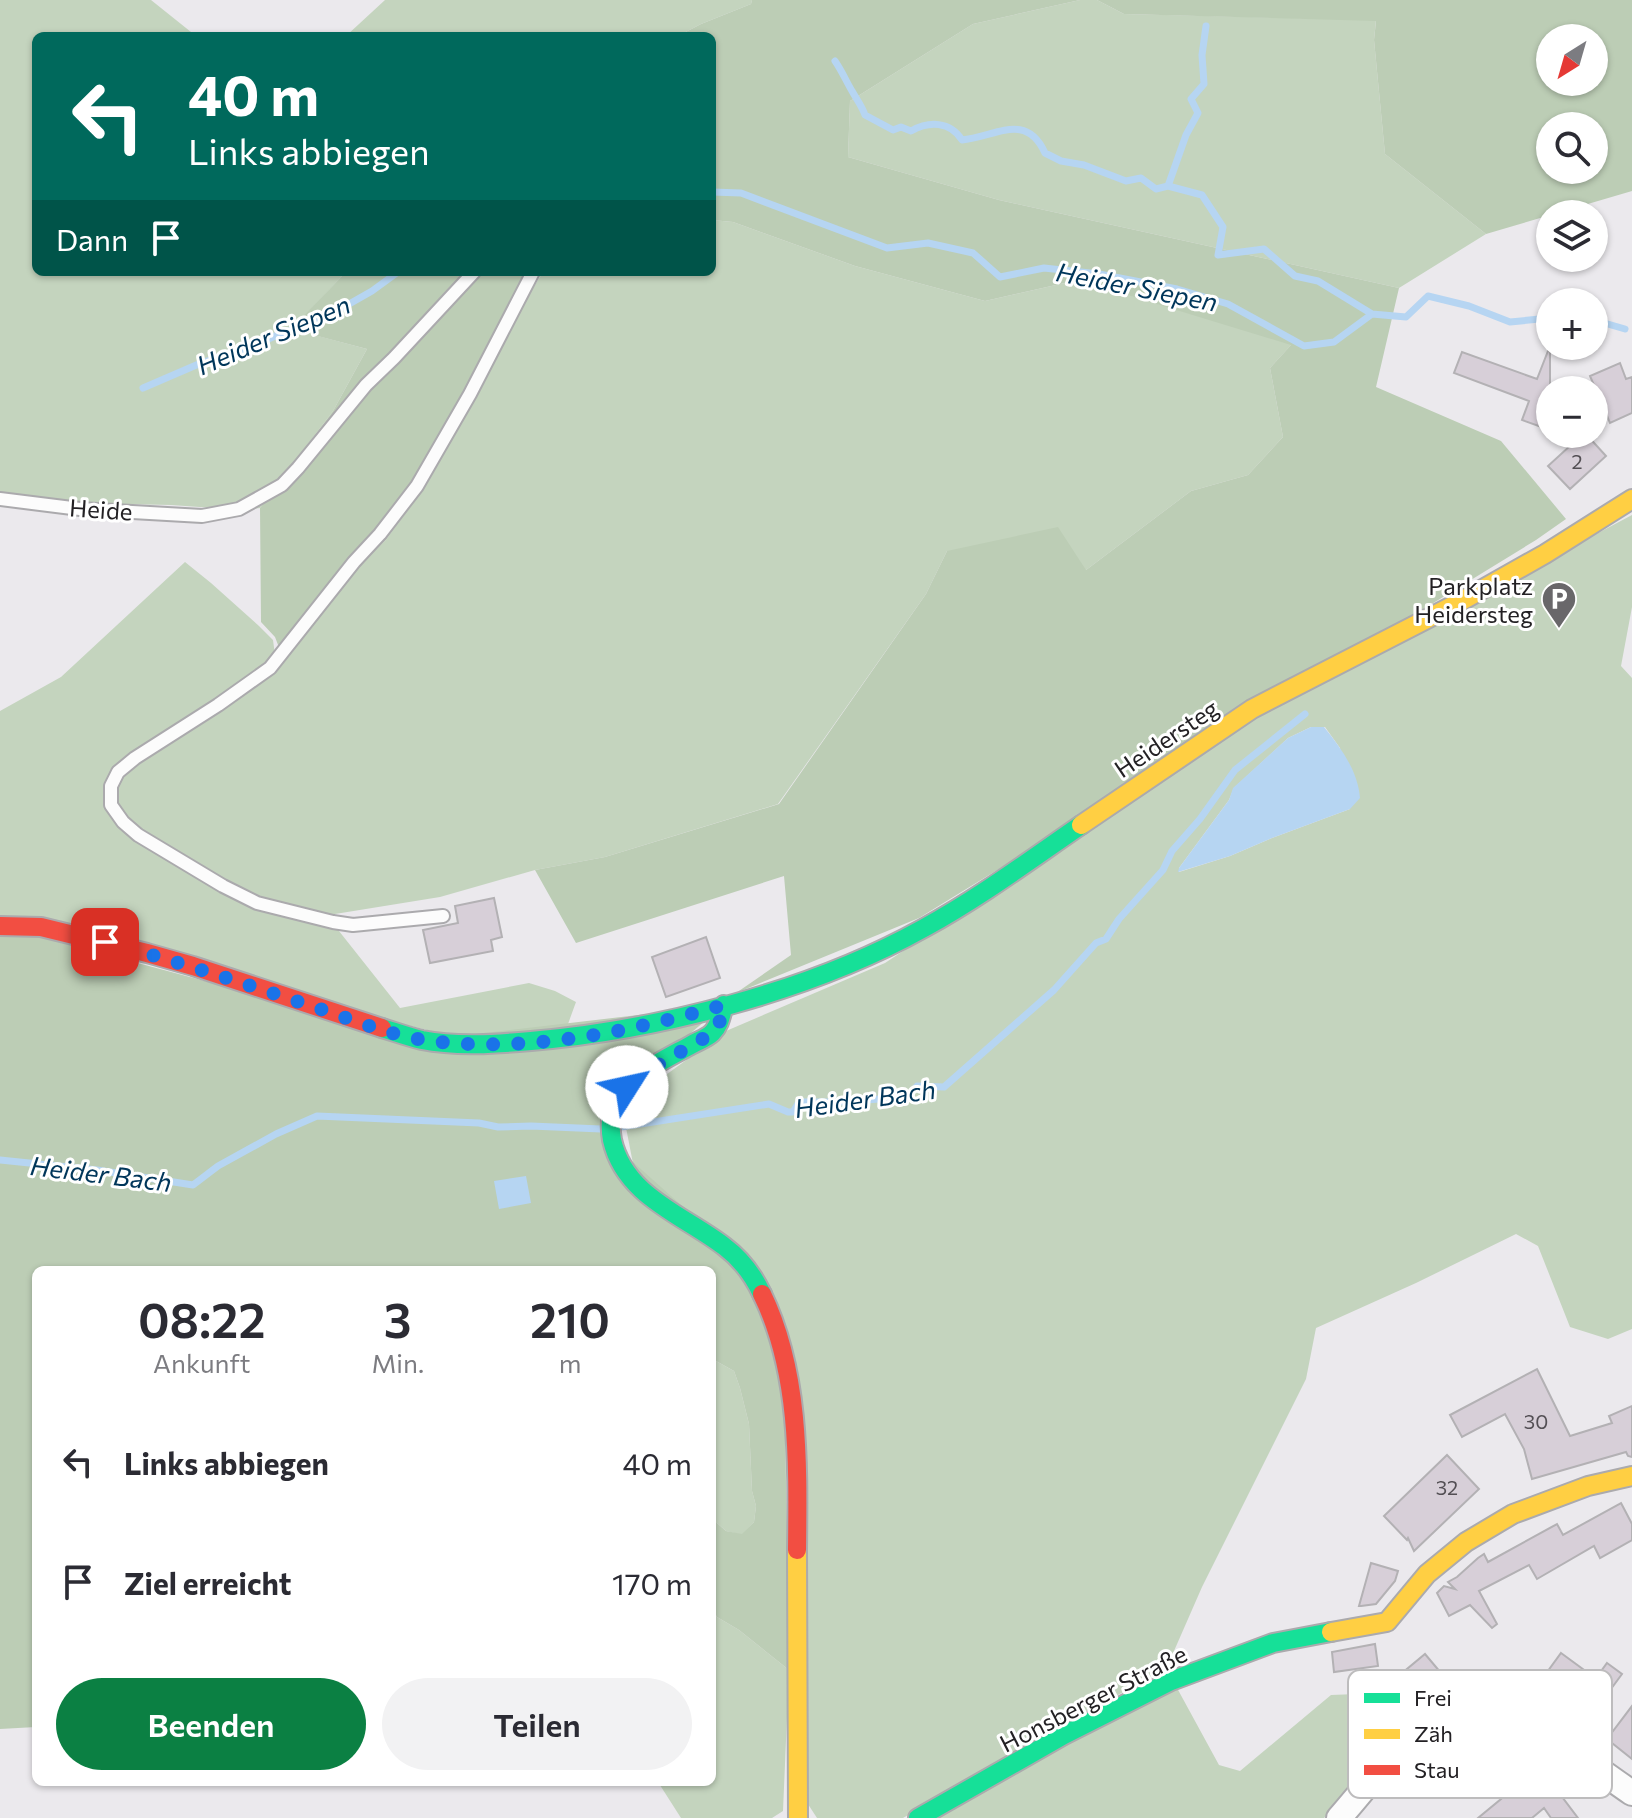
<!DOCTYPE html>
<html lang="de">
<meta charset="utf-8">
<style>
:root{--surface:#fff;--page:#f2f2f3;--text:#2b2b33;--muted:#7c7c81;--accent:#0b8043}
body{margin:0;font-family:Commissioner,sans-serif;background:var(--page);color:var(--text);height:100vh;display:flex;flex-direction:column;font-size:30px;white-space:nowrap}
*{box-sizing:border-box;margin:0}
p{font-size:26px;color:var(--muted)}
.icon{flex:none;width:44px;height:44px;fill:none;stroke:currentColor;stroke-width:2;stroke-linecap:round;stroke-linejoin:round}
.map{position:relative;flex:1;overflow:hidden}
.panel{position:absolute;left:32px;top:1266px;width:684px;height:520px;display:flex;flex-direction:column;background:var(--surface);border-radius:12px;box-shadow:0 2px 6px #0004}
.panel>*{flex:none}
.top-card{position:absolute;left:32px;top:32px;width:684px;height:244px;border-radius:12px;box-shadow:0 2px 6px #0004;background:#00695c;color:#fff;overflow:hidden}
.needle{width:52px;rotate:217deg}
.fabs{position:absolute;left:1536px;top:24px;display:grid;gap:16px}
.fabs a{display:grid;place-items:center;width:72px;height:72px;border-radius:50%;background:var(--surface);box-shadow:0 2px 6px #0004;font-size:40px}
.pin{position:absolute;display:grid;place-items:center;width:68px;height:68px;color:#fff;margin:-34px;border-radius:16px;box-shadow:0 4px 12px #0006}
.me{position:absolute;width:88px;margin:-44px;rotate:55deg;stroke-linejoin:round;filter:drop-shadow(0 0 6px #0008)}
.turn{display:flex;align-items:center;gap:28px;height:168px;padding:0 24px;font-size:36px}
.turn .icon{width:104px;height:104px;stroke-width:2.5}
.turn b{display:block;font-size:56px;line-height:68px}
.then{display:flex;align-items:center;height:76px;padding:0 24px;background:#0003;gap:16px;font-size:30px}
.eta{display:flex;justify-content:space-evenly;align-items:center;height:136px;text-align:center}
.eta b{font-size:48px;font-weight:600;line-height:56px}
.button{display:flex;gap:16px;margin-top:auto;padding:16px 24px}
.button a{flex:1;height:92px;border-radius:48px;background:var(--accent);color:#fff;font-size:32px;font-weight:600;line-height:92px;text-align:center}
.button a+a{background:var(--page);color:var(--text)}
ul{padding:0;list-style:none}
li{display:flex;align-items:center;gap:24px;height:120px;padding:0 24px}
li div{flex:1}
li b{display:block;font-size:30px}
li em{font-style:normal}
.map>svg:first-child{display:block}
</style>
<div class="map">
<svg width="1632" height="1818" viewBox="0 0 1632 1818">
<rect width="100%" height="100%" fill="#ebe9ed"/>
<path fill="#c4d4be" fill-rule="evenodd" d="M 0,0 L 151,0 L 196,36 L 36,36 L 36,272 L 346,272 L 292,329 L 367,349 L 333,411 L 260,508 L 242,510 L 171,505 L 75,503 L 0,494 Z
M 385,0 L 752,0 L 751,4 L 701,24 L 678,36 L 346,36 Z
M 1080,0 L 1097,0 L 1124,14 L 1376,20 L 1374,40 L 1385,154 L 1486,234 L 1399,288 L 999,200 L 848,157 L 850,101 L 973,24 Z
M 712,220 L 733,222 L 855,266 L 985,301 L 1078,280 L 1292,344 L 1270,368 L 1283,437 L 1248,475 L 1191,491 L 1086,570 L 947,551 L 926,594 L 778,804 L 605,857 L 535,870 L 440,897 L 335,914 L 335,926 L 400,1008 L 529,983 L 555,991 L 576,1002 L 564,1035 L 476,1042 L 0,925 L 0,711 L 61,677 L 185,562 L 211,583 L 259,626 L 273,640 L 275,655 L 268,665 L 160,736 L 166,746 L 270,674 L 358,564 L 385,541 L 421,492 L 503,336 L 543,272 L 712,272 Z
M 1632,515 L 1632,607 L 1621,666 L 1632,678 L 1632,1329 L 1608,1339 L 1570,1327 L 1538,1246 L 1516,1234 L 1416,1283 L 1316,1328 L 1306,1379 L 1202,1587 L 1167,1667 L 903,1818 L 817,1818 L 804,1798 L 787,1342 L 636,1179 L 622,1107 L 726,1031 L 885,963 L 1275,705 ZM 1311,727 L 1325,727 L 1340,748 L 1350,809 L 1272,838 L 1230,856 L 1179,872 L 1179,868 L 1229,800 L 1234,788 L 1288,738 Z
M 712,1361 L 716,1361 L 734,1371 L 740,1388 L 749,1424 L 752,1491 L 756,1506 L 754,1522 L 742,1535 L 726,1531 L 717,1523 L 712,1523 Z
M 712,1609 L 717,1617 L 739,1630 L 789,1670 L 783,1811 L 772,1818 L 681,1818 L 658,1782 L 712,1782 Z
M 1177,1688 L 1219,1765 L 1240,1771 L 1331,1695 L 1357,1694 L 1380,1721 L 1382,1740 L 1354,1785 L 1324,1818 L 923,1818 Z"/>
<path fill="#bccdb5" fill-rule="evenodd" d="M 752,0 L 1080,0 L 973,24 L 850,101 L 848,157 L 999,200 L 1399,288 L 1376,387 L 1501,441 L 1566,519 L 1536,540 L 919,918 L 736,993 L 791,955 L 784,876 L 576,943 L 535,870 L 605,857 L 779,804 L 926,594 L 947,551 L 1058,527 L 1086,570 L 1191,491 L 1248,475 L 1283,437 L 1270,368 L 1291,345 L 1078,280 L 985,301 L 855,266 L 733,222 L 712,220 L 712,36 L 678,36 L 701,24 L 751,4 Z
M 1097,0 L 1632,0 L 1632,191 L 1486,234 L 1385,154 L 1374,40 L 1376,21 L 1124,14 ZM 1550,38 L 1594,38 L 1594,82 L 1550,82 ZM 1550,126 L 1594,126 L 1594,170 L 1550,170 Z
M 346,272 L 542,272 L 502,335 L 421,492 L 385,541 L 358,565 L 280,650 L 275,637 L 261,622 L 260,508 L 333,411 L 367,349 L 291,329 Z
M 0,926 L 424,1040 L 724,1005 L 641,1075 L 614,1145 L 738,1256 L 784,1355 L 789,1670 L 739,1630 L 717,1617 L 712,1609 L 712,1523 L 717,1523 L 726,1531 L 742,1534 L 754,1522 L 756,1506 L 752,1491 L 749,1424 L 740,1388 L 734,1371 L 716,1361 L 712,1361 L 712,1270 L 36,1270 L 36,1727 L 0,1729 Z"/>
<path fill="#b6d5f2" d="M 1311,727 L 1324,727 C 1341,748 1358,771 1360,798 L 1350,809 L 1272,838 L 1230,856 L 1178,872 L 1179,868 L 1229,800 L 1233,788 L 1288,738 Z
M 526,1176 L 531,1203 L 499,1209 L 494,1181 Z"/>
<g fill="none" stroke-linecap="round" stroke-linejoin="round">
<path stroke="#b6d5f2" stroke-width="7" d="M 1206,26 L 1202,55 L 1204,84 L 1191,99 L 1198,113 L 1186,135 L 1168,186 L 1202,195 L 1223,227 L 1218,255 L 1264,249 L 1295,276 L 1318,281 L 1372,314
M 835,61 C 842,71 846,81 852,91 C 857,100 862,106 865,115 L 893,130 L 901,127 L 911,131 C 929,121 950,121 962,140 C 995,137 1026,111 1045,153 L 1061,161 L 1084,165 L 1126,181 L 1141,178 L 1156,189 L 1168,186
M 712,192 L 741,193 L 887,248 L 928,243 L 973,253 L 1000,277 L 1044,268 L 1099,274 L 1177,289 L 1228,304 L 1304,346 L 1334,342 L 1372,314 L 1406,317 L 1428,296 L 1469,306 L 1510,322 L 1550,318
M 1594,320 L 1625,329
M 143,388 L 201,363 L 251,347 L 275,336 L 328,316 L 372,291 L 398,272
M 621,1127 L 769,1104 L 788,1112 L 793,1112 L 799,1102 L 838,1102 L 907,1097 L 917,1086 L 944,1087 L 1054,990 L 1096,943 L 1106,939 L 1119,919 L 1163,870 L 1172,851 L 1200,819 L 1235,770 L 1305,714
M 0,1160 L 97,1170 L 193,1185 L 218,1166 L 276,1134 L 317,1116 L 479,1123 L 498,1127 L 531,1126 L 601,1129"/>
</g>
<path fill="#d7cfd8" stroke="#b3b1b4" stroke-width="2" d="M 1548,351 L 1550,351 L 1550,430 L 1522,420 L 1529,401 L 1454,373 L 1462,352 L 1537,379 Z
M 1620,363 L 1626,379 L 1632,377 L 1632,413 L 1610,423 L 1590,376 Z
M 1583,434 L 1586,434 L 1606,456 L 1570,489 L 1548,466 Z
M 494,898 L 502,937 L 491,940 L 493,951 L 430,963 L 423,930 L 458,923 L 455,906 Z
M 706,937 L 720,978 L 666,997 L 652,957 Z
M 1537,1369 L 1570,1436 L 1612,1423 L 1609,1416 L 1632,1406 L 1632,1457 L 1628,1456 L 1626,1452 L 1532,1479 L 1524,1449 L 1505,1414 L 1462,1437 L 1450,1415 Z
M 1447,1455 L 1479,1489 L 1414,1551 L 1408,1538 L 1407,1540 L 1384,1516 Z
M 1621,1503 L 1632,1524 L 1632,1540 L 1600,1558 L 1594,1546 L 1537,1579 L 1529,1565 L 1479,1591 L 1497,1624 L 1492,1628 L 1470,1605 L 1449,1616 L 1437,1593 L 1444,1586 L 1455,1589 L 1448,1582 L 1457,1577 L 1478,1558 L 1484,1554 L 1488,1562 L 1557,1524 L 1563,1535 Z
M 1371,1563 L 1398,1571 L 1395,1581 L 1376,1604 L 1361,1606 L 1359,1606 Z
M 1375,1644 L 1378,1666 L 1334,1672 L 1332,1652 Z
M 1561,1653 L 1595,1678 L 1571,1710 L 1537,1686 Z
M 1425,1654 L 1446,1679 L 1422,1700 L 1401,1674 Z
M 1607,1663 L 1622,1674 L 1583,1727 L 1568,1717 Z
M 1632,1706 L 1632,1759 L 1607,1739 Z
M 1511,1767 L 1530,1790 L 1547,1777 L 1578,1818 L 1551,1818 L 1544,1808 L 1532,1818 L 1478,1818 L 1501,1799 L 1489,1784 Z"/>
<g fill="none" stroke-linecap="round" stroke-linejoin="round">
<defs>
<path id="lane" d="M 0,499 L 80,509 L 202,516 L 239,509 L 282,485 L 298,468 L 366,385 L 394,358 L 474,272
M 443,916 L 353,925 L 333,922 L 257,903 L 223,886 L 138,835 L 123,822 L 111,805 L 111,786 L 118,772 L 135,758 L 218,705 L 270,668 L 354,562 L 380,534 L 417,486 L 470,394 L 533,272"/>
<path id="street" d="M 1339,1818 C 1365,1789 1429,1703 1469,1701 C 1507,1700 1598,1770 1632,1793"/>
<path id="fast" d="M 724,1005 C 721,1015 720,1025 712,1033 C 707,1038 698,1041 691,1045 C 664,1060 629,1075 615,1104 C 610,1116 610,1129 612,1140 C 625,1197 684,1215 725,1247 C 741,1259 754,1277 762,1294
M 382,1028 C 395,1032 409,1037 422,1040 C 457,1047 496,1044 531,1041 C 659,1030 811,991 924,928 C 979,898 1030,860 1081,825
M 918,1818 L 1064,1735 L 1171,1681 L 1273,1643 L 1331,1632"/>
<path id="slow" d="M 1081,825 L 1252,709 L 1458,603 L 1545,554 L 1632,499
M 797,1550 L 798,1818
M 1331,1632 L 1387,1622 L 1427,1574 L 1466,1542 L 1513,1514 L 1588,1486 L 1632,1476"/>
<path id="jam" d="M 0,926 L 41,927 L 147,953 L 193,966 L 382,1028
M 762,1294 C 800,1372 798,1465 797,1550"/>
</defs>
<use href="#lane" stroke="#abaaad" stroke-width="16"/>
<use href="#street" stroke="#abaaad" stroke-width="28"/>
<use href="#fast" stroke="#abaaad" stroke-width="22"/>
<use href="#slow" stroke="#abaaad" stroke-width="22"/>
<use href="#jam" stroke="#abaaad" stroke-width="22"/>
<use href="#lane" stroke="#fcfcfc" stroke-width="12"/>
<use href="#street" stroke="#fcfcfc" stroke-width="24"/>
<use href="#fast" stroke="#16e098" stroke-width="18"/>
<use href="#slow" stroke="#ffcf43" stroke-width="18"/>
<use href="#jam" stroke="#f24e42" stroke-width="18"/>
</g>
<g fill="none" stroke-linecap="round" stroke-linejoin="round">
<path stroke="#1a73e8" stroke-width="14" stroke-dasharray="0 25.2" d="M 105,942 C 173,960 240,982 308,1005 C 346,1017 385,1034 424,1040 C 524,1054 628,1032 724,1005 L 719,1024 L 711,1034 L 641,1075 L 627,1087"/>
</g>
<defs>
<symbol id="parking-pin" viewBox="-11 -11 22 30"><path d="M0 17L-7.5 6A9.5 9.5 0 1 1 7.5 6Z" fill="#69676a" stroke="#fff"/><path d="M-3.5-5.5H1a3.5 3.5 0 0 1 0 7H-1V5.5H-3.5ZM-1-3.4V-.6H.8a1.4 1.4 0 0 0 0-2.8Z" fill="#fff"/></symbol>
</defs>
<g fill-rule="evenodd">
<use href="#parking-pin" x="1539" y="579" width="40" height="54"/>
</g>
<g text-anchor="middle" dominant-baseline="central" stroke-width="6" stroke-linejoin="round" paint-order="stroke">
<g font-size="20" fill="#534f54">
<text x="1577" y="461">2</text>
<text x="1536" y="1421">30</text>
<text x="1447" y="1487">32</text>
</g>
<g font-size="24" fill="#232124" stroke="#fff">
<text transform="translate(101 509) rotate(4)">Heide</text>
<text transform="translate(1166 738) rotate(-34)">Heidersteg</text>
<text transform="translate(1093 1698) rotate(-27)">Honsberger Straße</text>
</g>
<g font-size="24" fill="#232124" stroke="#fff" text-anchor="end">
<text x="1533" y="585">Parkplatz<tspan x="1533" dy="28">Heidersteg</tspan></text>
</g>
<g font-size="26" font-style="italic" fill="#00365a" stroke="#fff">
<text transform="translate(1137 286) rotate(11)">Heider Siepen</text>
<text transform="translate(273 334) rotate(-23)">Heider Siepen</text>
<text transform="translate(865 1098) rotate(-8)">Heider Bach</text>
<text transform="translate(101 1173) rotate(7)">Heider Bach</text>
</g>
</g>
<rect x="1348" y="1670" width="264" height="128" rx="12" fill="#fff" stroke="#bdbcbd" stroke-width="2"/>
<rect x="1364" y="1693" width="36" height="10" fill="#16e098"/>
<rect x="1364" y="1729" width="36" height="10" fill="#ffcf43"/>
<rect x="1364" y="1765" width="36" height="10" fill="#f24e42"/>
<g font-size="22" fill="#232124">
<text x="1414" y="1706">Frei</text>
<text x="1414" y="1742">Zäh</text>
<text x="1414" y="1778">Stau</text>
</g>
</svg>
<div class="fabs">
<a><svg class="needle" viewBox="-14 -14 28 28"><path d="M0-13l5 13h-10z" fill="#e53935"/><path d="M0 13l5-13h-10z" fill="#7c7c81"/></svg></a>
<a><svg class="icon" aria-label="search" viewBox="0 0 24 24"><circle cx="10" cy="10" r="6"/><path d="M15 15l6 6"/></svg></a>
<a><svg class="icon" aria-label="layers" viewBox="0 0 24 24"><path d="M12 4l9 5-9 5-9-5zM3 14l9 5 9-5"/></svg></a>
<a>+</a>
<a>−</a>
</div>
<div class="pin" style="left:105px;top:942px;background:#d93025"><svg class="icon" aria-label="arrive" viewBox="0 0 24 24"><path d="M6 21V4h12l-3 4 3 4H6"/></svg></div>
<svg class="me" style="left:627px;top:1087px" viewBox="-20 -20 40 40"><circle r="19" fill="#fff"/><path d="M0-13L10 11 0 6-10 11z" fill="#1a73e8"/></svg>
<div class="top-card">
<div class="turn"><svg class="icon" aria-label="left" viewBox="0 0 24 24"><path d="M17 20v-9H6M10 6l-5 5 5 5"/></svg><div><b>40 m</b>Links abbiegen</div></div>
<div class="then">Dann<svg class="icon" aria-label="arrive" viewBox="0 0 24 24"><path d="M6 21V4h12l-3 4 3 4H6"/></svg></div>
</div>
<section class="panel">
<div class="eta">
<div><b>08:22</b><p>Ankunft</p></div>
<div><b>3</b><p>Min.</p></div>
<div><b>210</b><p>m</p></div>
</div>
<ul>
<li><svg class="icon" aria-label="left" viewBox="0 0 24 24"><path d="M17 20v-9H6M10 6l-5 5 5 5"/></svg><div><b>Links abbiegen</b></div><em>40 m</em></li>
<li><svg class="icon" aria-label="arrive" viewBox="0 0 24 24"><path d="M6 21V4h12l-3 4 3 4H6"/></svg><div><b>Ziel erreicht</b></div><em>170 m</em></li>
</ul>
<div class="button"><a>Beenden</a><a>Teilen</a></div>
</section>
</div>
